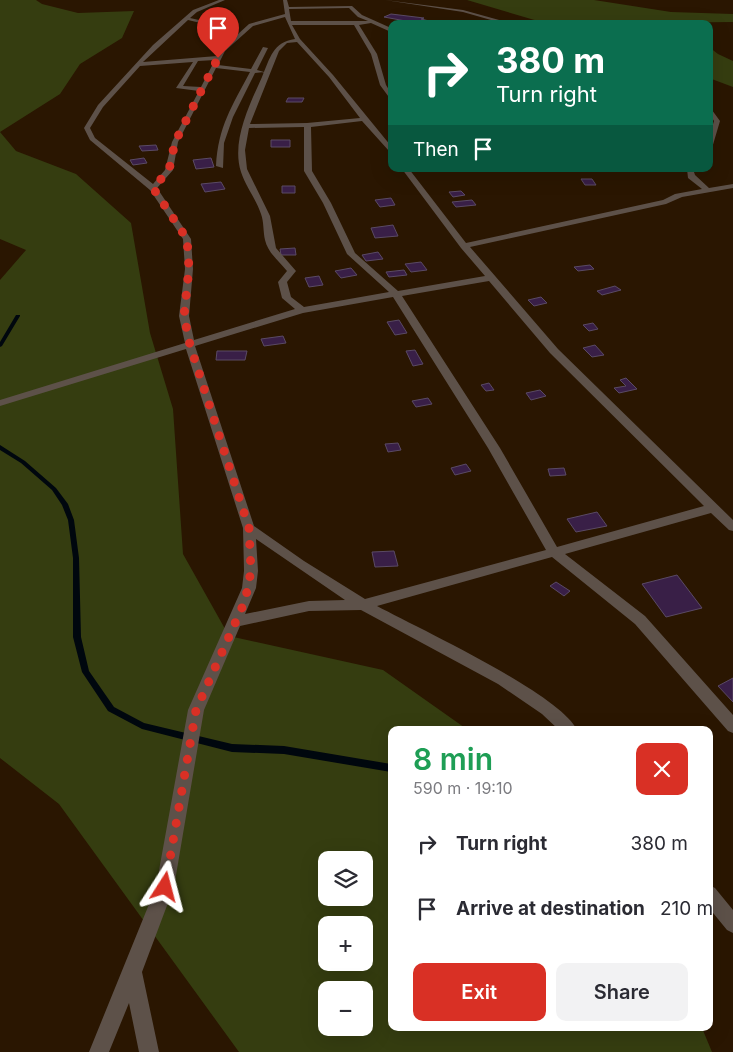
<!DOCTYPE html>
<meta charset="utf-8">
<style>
:root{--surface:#fff;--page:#f2f2f3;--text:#2b2b33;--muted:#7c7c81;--accent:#d93025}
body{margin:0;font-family:Inter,sans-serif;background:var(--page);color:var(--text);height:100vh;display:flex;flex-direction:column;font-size:19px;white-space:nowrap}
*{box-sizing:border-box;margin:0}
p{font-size:16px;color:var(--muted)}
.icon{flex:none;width:28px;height:28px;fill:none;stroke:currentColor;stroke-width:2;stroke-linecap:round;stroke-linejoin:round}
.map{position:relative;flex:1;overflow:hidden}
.panel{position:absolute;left:388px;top:726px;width:325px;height:305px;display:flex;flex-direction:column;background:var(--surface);border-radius:10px;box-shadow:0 5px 20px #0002}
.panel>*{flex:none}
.banner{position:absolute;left:388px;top:20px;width:325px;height:152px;border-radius:10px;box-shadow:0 5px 20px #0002;background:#0b6e4f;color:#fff;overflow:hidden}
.fabs{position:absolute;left:318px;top:851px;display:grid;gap:10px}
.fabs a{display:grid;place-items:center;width:55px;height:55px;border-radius:10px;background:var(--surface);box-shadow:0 5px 20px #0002;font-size:25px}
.pin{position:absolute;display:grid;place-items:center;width:42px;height:42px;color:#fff;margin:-51px -21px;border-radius:50% 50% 50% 0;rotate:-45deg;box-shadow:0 0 5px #0007}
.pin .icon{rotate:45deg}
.me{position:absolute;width:55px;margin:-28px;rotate:9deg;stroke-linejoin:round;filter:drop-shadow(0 0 4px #0008)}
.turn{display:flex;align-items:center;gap:18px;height:105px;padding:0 25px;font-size:22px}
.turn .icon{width:65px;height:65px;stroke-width:2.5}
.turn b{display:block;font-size:35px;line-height:42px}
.then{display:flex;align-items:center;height:48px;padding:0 25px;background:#0003;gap:10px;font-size:19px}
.round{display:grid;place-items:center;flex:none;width:52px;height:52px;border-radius:10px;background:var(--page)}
.headline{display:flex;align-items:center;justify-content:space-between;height:85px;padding:0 25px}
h1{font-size:30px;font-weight:600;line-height:38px;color:#1e9e55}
.action{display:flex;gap:10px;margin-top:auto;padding:10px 25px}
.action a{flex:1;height:58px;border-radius:10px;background:var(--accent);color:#fff;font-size:20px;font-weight:600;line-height:58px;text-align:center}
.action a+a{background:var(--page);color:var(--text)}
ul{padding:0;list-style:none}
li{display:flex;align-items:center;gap:15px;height:65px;padding:0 25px}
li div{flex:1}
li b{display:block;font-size:19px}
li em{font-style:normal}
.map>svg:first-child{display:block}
</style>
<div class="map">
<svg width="733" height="1052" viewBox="0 0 733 1052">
<rect width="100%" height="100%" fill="#2a1601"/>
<path fill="#353d10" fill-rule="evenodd" d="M 0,0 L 36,0 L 42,4 L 78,13 L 134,11 L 122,38 L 80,64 L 60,94 L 0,132 L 16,151 L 76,174 L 131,223 L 150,333 L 173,409 L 183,554 L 229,636 L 383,670 L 468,730 L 391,730 L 391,1028 L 702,1028 L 712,1052 L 239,1052 L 59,804 L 0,758 L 0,280 L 26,250 L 0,239 ZM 326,860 L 364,860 L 364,898 L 326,898 ZM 326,925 L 364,925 L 364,962 L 326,962 ZM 326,990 L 364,990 L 364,1028 L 326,1028 Z
M 467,0 L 594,0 L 671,12 L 733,14 L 733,22 L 548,24 Z
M 709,47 L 718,54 L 733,61 L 733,87 L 709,78 Z"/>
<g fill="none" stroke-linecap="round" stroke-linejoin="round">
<path fill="#00070e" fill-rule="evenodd" d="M 16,315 L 20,315 L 20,316 L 2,346 L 0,347 L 0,342 Z
M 0,445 L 25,461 L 56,488 L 68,504 L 74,520 L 79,558 L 81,637 L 89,671 L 114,707 L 144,723 L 232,744 L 284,746 L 391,764 L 391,772 L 284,754 L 232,752 L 142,729 L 108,711 L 82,672 L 73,637 L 73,558 L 68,520 L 62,505 L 52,490 L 21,463 L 0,450 Z"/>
</g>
<path fill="#391f47" stroke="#5a4a64" d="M 391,14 L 424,18 L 421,19 L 433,22 L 422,24 L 384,17 Z
M 288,98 L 304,98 L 302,102 L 286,102 Z
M 271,140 L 290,140 L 290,147 L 271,147 Z
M 156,145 L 158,150 L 142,151 L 139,146 Z
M 144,158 L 147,163 L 133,165 L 130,160 Z
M 211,158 L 214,167 L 196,169 L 193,160 Z
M 581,179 L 592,179 L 596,185 L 585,185 Z
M 221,182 L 225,189 L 205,192 L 201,184 Z
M 282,186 L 295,186 L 295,193 L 282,193 Z
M 461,191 L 465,195 L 453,197 L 449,192 Z
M 391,198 L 395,205 L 380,207 L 375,200 Z
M 472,200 L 476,205 L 456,207 L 452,202 Z
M 393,225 L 398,236 L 375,238 L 371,228 Z
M 295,248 L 296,255 L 281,255 L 280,249 Z
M 378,252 L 383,259 L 366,261 L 362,255 Z
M 421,262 L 427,270 L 411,272 L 405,264 Z
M 590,265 L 594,269 L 578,271 L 574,267 Z
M 351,268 L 357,275 L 341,278 L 335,271 Z
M 404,270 L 407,275 L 389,277 L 386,272 Z
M 319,276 L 323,285 L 309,287 L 305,278 Z
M 615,286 L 621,290 L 602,295 L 597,291 Z
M 541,297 L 547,303 L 534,306 L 528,300 Z
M 399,320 L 407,333 L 395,335 L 387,322 Z
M 593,323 L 598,329 L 589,331 L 583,325 Z
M 283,336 L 286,343 L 264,346 L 261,339 Z
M 595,345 L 604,355 L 592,357 L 583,348 Z
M 415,350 L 423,364 L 413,366 L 406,351 Z
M 217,351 L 247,351 L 245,360 L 216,360 Z
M 626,378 L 637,389 L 619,393 L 614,388 L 626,386 L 620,380 Z
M 489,383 L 494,390 L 486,391 L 481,385 Z
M 540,390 L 546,396 L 531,400 L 526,393 Z
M 428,398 L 432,404 L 416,407 L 412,401 Z
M 398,443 L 401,450 L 388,452 L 385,444 Z
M 466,464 L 471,471 L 455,475 L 451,468 Z
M 564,468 L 566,475 L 550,476 L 548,469 Z
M 597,512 L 607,526 L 576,532 L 567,519 Z
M 394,551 L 398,566 L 375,567 L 372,552 Z
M 677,575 L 702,608 L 666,617 L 642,584 Z
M 556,582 L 570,591 L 564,596 L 550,586 Z
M 733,678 L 733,702 L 718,686 Z"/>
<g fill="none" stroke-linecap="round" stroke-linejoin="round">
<path fill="#5d5149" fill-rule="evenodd" d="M 219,0 L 225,0 L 197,12 L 190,18 L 217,24 L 238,34 L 249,24 L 285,14 L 283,0 L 287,0 L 289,7 L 352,6 L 362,15 L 391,28 L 391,32 L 371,23 L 359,25 L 377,54 L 386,85 L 391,93 L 391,100 L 380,85 L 371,54 L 354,25 L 292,25 L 300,39 L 333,75 L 391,146 L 391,152 L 389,151 L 362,121 L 311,127 L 312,171 L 331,203 L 355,253 L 398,291 L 485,276 L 461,248 L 402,169 L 409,169 L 466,243 L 663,200 L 675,194 L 702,189 L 688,178 L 687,169 L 693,169 L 695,175 L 709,188 L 733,184 L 733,188 L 682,197 L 666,204 L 470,247 L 558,349 L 733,520 L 733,531 L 729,530 L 711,513 L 565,554 L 645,616 L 733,715 L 733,733 L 728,731 L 635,624 L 552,557 L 377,606 C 418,628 560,694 577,730 L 559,730 L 542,714 L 498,684 L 361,610 L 309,611 L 240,626 L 204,710 L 174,887 L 142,972 L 159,1052 L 139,1052 L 129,1003 L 109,1052 L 89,1052 L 156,887 L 188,710 L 242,588 L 244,571 L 243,528 L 186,349 L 0,406 L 0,400 L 185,343 L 179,316 L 185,269 L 183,239 L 150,190 L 90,140 L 84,128 L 98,105 L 153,45 L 193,10 ZM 349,8 L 358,17 L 368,21 L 291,21 L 289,9 ZM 285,17 L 295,39 C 273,42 270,58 262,77 C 250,104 231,141 241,172 C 246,187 256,199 261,214 C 264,222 263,231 265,240 C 268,253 279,261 287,271 L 278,282 L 282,298 L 295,309 L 194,340 L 189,316 L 193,269 L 191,239 L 157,188 L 173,170 L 178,142 L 216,68 L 250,72 C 232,106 218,127 216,166 L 223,168 L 224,143 L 233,117 L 255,73 L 264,72 L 257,70 L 268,48 L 263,47 L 251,69 L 218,65 L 225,51 L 253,26 ZM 188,20 L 213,26 L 235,37 L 221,49 L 217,56 L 143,62 ZM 297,42 L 329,77 L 360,118 L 307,123 L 250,124 L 279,51 L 287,43 ZM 215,60 L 201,87 L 183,86 L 198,61 ZM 193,62 L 176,88 L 199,91 L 172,142 L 165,170 L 153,184 L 95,138 L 90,128 L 103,107 L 140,66 ZM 304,127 L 304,171 L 323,203 L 347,254 L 389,292 L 304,307 L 291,297 L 287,282 L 296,271 L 276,248 L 270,216 L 247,169 L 245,150 L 249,128 ZM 489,281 L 550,353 L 704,506 L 557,547 L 500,448 L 402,296 ZM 393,297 L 488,448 L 546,550 L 365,599 L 304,561 L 254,526 L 195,346 L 303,313 ZM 256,539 L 345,600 L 309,601 L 245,614 L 256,588 L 258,571 Z
M 385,0 L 463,10 L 514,24 L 505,24 L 463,12 Z
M 709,106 L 720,121 L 712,148 L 709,150 L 709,137 L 714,121 L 709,113 Z
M 709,885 L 715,888 L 733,910 L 733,933 L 727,930 L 709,908 Z"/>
</g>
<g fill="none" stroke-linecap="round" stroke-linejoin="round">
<path stroke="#d93025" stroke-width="9" stroke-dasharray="0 16.2" d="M 165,887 L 196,710 L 245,601 L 251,571 L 249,528 L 190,345 L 184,316 L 189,268 L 187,239 L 153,188 L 169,170 L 175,142 L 218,58"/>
</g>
</svg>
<div class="fabs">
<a><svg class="icon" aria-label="layers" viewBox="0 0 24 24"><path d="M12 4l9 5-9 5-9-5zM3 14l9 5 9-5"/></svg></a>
<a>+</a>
<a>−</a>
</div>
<div class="pin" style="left:218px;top:58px;background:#d93025"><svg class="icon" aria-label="arrive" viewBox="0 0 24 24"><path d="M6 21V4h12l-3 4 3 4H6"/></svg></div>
<svg class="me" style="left:165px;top:887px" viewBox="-20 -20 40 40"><path d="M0-17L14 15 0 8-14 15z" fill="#d93025" stroke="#fff" stroke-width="4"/></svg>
<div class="banner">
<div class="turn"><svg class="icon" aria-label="right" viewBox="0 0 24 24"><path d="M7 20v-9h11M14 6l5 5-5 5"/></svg><div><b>380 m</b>Turn right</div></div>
<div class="then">Then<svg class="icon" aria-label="arrive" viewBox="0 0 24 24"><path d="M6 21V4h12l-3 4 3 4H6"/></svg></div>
</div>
<section class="panel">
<div class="headline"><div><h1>8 min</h1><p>590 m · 19:10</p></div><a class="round" style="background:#d93025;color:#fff"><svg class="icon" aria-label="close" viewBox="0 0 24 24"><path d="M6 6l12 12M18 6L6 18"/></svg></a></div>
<ul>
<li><svg class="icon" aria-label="right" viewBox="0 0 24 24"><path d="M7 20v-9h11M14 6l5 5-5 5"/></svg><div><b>Turn right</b></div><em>380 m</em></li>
<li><svg class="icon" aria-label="arrive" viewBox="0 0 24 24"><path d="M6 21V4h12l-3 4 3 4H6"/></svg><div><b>Arrive at destination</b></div><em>210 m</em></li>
</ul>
<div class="action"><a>Exit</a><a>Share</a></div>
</section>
</div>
